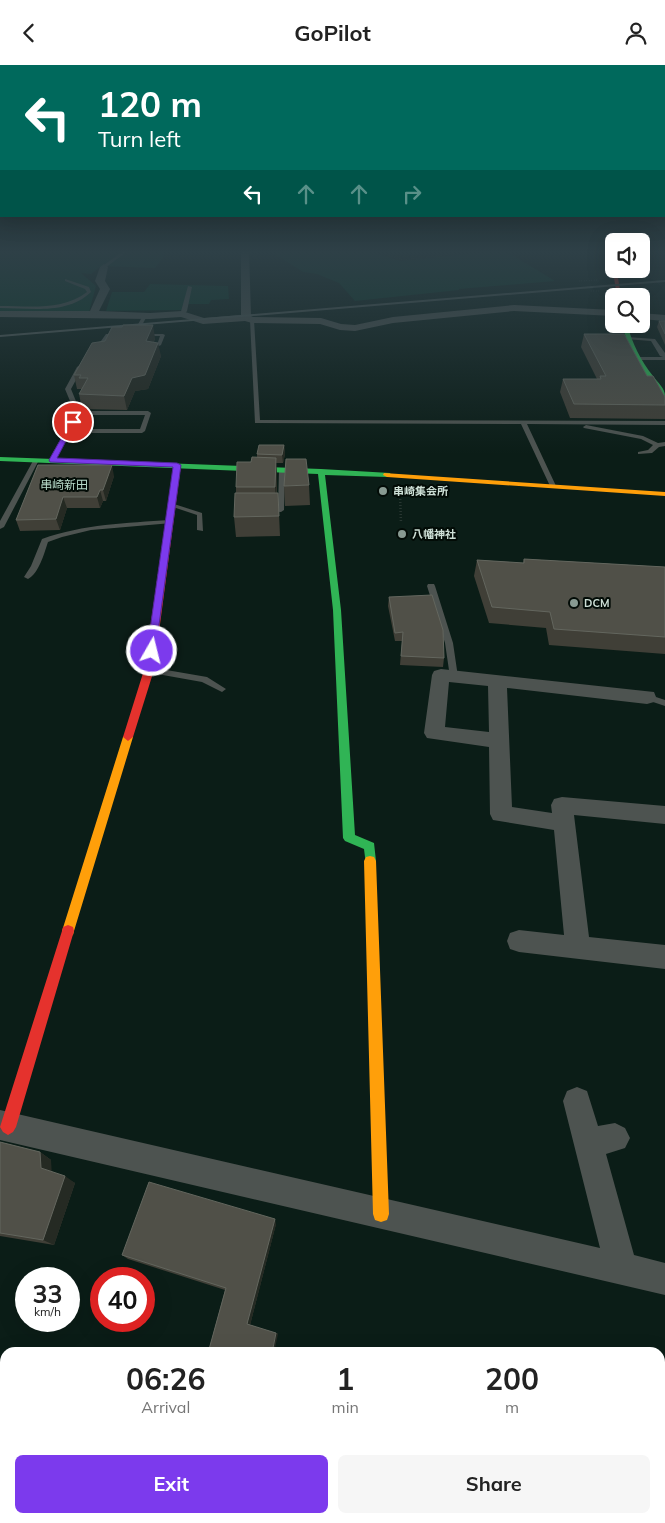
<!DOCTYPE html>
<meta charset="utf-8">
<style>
:root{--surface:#fff;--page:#f6f6f6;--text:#222;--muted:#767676;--accent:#7c3aed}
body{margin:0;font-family:Mulish,"Noto Sans JP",sans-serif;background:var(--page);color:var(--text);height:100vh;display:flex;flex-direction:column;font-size:19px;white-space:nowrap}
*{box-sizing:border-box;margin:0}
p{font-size:16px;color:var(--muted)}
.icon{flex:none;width:28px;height:28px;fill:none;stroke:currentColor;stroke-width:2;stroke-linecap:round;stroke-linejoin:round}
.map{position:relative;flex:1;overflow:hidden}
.sheet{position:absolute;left:0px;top:1282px;width:665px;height:176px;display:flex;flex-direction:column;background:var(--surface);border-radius:15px 15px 0 0;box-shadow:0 5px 20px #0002}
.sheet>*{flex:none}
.banner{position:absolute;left:0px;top:0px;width:665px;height:152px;box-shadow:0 5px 20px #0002;background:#00695c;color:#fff;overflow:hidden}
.fabs{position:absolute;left:605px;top:168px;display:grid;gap:10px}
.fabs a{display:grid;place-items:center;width:45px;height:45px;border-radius:8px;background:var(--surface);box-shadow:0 5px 20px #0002;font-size:25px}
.speed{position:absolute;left:15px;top:1202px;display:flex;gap:10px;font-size:25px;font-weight:700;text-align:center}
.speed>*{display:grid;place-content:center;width:65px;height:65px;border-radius:50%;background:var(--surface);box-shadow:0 5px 20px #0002;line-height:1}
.speed small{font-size:12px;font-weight:400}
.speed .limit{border:8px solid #d22;background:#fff;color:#111}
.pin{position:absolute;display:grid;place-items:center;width:42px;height:42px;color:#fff;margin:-21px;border:2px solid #fff;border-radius:50%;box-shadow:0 1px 5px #0007}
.me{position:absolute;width:55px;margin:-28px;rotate:8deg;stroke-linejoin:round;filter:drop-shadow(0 0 4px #0008)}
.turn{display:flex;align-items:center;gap:18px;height:105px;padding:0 15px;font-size:22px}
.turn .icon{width:65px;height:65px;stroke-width:2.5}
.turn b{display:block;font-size:35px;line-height:42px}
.lanes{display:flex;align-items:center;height:48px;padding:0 15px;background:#0003;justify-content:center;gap:25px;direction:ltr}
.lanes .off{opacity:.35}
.eta{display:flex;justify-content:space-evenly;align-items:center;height:85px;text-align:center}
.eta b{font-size:30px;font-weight:700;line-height:35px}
.cta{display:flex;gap:10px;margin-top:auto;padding:10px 15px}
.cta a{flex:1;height:58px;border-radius:8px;background:var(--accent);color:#fff;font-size:20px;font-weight:700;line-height:58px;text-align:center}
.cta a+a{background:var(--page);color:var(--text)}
header{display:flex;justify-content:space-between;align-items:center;height:65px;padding:0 15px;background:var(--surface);font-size:22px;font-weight:700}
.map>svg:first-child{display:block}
</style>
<header><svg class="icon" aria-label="back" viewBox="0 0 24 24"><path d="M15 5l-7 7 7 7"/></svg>GoPilot<svg class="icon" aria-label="person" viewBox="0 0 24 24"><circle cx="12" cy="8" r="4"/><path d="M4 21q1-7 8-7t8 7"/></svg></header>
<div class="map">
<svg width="665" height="1458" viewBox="0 0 665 1458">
<rect width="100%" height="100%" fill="#0b1d17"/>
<path fill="#083727" d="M 0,185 L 165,185 L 166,188 L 155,203 L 101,201 L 91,209 L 81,208 L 96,221 L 89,247 L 0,246 Z
M 266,185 L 363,185 L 401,196 L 504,185 L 555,216 L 459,224 L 459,225 L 355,236 L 339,218 L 317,209 L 303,207 L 272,187 Z
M 150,219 L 228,221 L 229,234 L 211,235 L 209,239 L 183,239 L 182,245 L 106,246 L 112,227 L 144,227 Z"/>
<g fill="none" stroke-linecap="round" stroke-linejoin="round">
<path stroke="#47504d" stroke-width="1" stroke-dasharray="0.5 2" stroke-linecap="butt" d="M 373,185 L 403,195 L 483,185
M 579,216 L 598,215
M 591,226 L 600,226"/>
<path stroke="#47504d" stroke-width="2.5" stroke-dasharray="0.5 2.5" stroke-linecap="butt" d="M 400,428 L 401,458"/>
<path fill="#4d5350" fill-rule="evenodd" d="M 124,185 L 129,185 L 105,203 L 103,203 L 103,201 Z
M 65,214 L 89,222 L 91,227 C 67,250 31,243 0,243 L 0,241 C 30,241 62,246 87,227 L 85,224 L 65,216 Z
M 188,221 L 192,222 L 187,246 L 184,250 L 180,250 Z
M 143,250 L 147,251 L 136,271 L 132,271 Z
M 252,254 L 254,255 L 260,355 L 665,356 L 665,360 L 527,359 L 556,421 L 553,423 L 550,421 L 521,359 L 255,358 L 250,255 Z
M 106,269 L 120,269 L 122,270 L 109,271 L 100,285 L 93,286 L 93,284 L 96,283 Z
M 142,269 L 163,269 L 165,270 L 161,280 L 159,281 L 157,280 L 160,271 L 140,271 Z
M 627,272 L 655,274 L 665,288 L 665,295 L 635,295 L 637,292 L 663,292 L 660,291 L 651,276 L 625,274 Z
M 80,300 L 83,302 L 71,324 L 80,346 L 148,346 L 151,348 L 145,366 L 142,368 L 70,368 L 54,396 L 50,396 L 49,395 L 75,348 L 65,324 L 77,302 ZM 80,350 L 145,350 L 140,364 L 72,364 Z
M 586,360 L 643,371 L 658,378 L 665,377 L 665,381 L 659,382 L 652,388 L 638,389 L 638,387 L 648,385 L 653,380 L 641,374 L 584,363 L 583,362 Z
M 34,394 L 39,395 L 4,462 L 0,464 L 0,456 Z
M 282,403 L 285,405 L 284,445 L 281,447 L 265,446 L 265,444 L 278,443 L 279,405 Z
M 170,439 L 174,439 L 202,448 L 203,466 L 197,465 L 197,450 L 170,441 Z
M 170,455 L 172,456 L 172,458 L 91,465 L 62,472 L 48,477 C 44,489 39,508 28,514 L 24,512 L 31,501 L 42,474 C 84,459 126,458 170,455 Z
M 428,519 L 434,519 L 435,521 L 453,578 L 458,612 L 457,614 L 454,615 L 450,612 L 445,578 L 427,521 Z
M 149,602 L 207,612 L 226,624 L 222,627 L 202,617 L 146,607 L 145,605 L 146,603 Z
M 647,629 L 665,635 L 665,641 L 644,634 L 643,632 L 644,630 Z"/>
<path fill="#4d5350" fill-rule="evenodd" d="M 241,185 L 249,185 L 251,251 L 253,252 L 321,253 L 341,259 L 355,260 L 393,252 L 514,240 L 614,245 L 614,251 L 514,246 L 393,258 L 355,266 L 340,265 L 320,259 L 252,258 L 245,256 L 203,259 L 181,252 L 150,254 L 0,252 L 0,246 L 90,246 L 100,224 L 95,216 L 100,202 L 104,199 L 108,202 L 105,216 L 110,224 L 99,246 L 150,248 L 182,246 L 204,253 L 241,250 Z
M 609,185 L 614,185 L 614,187 L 610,187 Z
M 641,248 L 665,250 L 665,256 L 641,254 Z
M 441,604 L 654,627 L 656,632 L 654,637 L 647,639 L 507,623 L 512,742 L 552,748 L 551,740 L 554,734 L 562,732 L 665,741 L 665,759 L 574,750 L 589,872 L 665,880 L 665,904 L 519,887 L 510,884 L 507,876 L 510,868 L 519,865 L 564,870 L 554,765 L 493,755 L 490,749 L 489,682 L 427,673 L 424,668 L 432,610 L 434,606 ZM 449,617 L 488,621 L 489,667 L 445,662 Z
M 577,1022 L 587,1026 L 598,1061 L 615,1058 L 625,1063 L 630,1073 L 625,1083 L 606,1089 L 634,1190 L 665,1198 L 665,1230 L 0,1075 L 0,1045 L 600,1183 L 563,1036 L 567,1026 Z"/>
<path fill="#30b455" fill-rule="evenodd" d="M 622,259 L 627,259 C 632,278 641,296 653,311 C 658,318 665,323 665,331 C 647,321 626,279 622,259 Z
M 0,392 L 321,404 L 390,408 L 391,410 L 387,412 L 325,410 L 341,545 L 355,770 L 374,778 L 376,796 L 374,800 L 370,801 L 366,800 L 364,784 L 345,776 L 343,773 L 333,545 L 318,409 L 0,396 Z"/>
<path fill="#ff9f0a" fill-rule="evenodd" d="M 384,408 L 665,427 L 665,431 L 387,412 L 383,410 Z
M 128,668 L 133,672 L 74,866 L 73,870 L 68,872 L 63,870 L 62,866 L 123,672 Z
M 370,791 L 374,792 L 376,796 L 389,1149 L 387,1155 L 381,1157 L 375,1155 L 373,1149 L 364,796 L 366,792 Z"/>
<path fill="#e5322d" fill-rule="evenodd" d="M 616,204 L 620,204 L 618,213 L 621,231 L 617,231 L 614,213 Z
M 174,398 L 181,400 L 154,605 L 133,672 L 128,676 L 123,672 L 144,605 Z
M 68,860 L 73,862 L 74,866 L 16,1062 L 13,1067 L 8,1070 L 3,1067 L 0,1062 L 62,866 L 63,862 Z"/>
<path stroke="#525b58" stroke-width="2" d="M 0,271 L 665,216"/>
<path stroke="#525b58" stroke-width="6" d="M 0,1315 L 5,1319
M 0,1359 L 5,1363
M 118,1454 L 123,1458
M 171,1454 L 175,1458"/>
</g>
<path fill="#403f37" d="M 659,256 L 665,256 L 665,280 L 657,262 Z
M 584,269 L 647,311 L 665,332 L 665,354 L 570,353 L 560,327 L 563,314 L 597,314 L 581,282 Z
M 155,273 L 154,277 L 161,291 L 148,324 L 135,326 L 127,345 L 82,344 L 79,329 L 82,324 L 77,324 L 74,310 Z
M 284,380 L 285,389 L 283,398 L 276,398 L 277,412 L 277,428 L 279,448 L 280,471 L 236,472 L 234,452 L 236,428 L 236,422 L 251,397 L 257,392 L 257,389 Z
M 38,400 L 114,411 L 106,436 L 103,436 L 100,443 L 67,443 L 60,465 L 20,466 L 16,455 Z
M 309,420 L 310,440 L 285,441 L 284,421 Z
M 524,494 L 665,502 L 665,589 L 549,580 L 546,563 L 489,558 L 474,511 L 477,495 L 523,498 Z
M 389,532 L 444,593 L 443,602 L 400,600 L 402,576 L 395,576 L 388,541 Z
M 0,1077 L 40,1087 L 51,1095 L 51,1106 L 75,1118 L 54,1180 L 0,1171 Z
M 276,1159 L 250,1260 L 276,1268 L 278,1269 L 208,1288 L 225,1225 L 128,1194 L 122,1190 Z"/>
<path fill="#252a23" d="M 641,185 L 665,185 L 641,189 Z
M 153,260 L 155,273 L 149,289 L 146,276 Z
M 158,278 L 161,291 L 148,324 L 135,326 L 127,345 L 124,331 L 132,313 Z
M 284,380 L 285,389 L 283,398 L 282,390 Z
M 276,393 L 277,412 L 276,441 L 275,422 Z
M 112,400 L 114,411 L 106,436 L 103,425 Z
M 100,425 L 103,436 L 100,443 L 97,432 Z
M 63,432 L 67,443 L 60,465 L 56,454 Z
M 40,1087 L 51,1095 L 52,1111 L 41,1103 Z
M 65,1111 L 75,1118 L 54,1180 L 43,1175 Z
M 275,1154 L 276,1159 L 250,1260 L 247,1259 Z
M 276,1268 L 278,1269 L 274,1288 L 272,1288 Z"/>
<path fill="#505048" stroke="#63665e" d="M 659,256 L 665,256 L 665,269 Z
M 123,260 L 153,260 L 146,276 L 158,278 L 145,310 L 132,313 L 124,331 L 79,329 L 88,313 L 79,313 L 81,310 L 74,310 L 92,278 L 105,276 L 112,262 L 122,262 Z
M 584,269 L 624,269 L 647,311 L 653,311 L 665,332 L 665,340 L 574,339 L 563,314 L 601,314 L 600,311 L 606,311 Z
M 259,380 L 284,380 L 282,390 L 257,389 Z
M 252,392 L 276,393 L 275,422 L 236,422 L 237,397 L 251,397 Z
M 286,394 L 306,394 L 309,420 L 284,421 Z
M 38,400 L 112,400 L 103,425 L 100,425 L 97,432 L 63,432 L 56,454 L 16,455 Z
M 235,428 L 278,428 L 279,451 L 234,452 Z
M 524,494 L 665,502 L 665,572 L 554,564 L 550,547 L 492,542 L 477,495 L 524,498 Z
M 432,530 L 443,565 L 444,593 L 401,591 L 403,567 L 395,568 L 389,532 Z
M 0,1077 L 40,1087 L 41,1103 L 65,1111 L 43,1175 L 0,1168 Z
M 149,1117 L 275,1154 L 247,1259 L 276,1268 L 272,1288 L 208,1288 L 226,1223 L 122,1190 Z"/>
<linearGradient id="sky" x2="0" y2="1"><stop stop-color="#06100d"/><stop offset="0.48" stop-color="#2e4047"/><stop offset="1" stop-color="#2e4047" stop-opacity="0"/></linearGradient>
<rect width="665" height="389" fill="url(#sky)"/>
<path fill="#7c3aed" stroke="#51269a" d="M 71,356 L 76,357 L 57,393 L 177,398 L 181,400 L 155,589 L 152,589 L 147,586 L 173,402 L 50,397 L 49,395 Z"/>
<g fill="#889a92" stroke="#020b06" stroke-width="2">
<circle cx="383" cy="426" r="5"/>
<circle cx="402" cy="469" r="5"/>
<circle cx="574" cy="538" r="5"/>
</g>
<g text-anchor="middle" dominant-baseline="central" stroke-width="4" stroke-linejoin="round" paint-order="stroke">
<g font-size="11" font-weight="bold" fill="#ccded5" stroke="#020b06" text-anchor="start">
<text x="393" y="426">串崎集会所</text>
<text x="412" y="469">八幡神社</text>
<text x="584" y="538">DCM</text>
</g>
<g font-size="12" fill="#b6dac9" stroke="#020b06">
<text x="64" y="419">串崎新田</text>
</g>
</g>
</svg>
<div class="fabs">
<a><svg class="icon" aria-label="sound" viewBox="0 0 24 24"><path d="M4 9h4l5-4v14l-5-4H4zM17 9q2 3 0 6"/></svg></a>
<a><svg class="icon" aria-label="search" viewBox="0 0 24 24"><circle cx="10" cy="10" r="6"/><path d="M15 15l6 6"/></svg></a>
</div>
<div class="speed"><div>33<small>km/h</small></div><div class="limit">40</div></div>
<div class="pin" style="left:73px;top:357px;background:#d93025"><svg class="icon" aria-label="arrive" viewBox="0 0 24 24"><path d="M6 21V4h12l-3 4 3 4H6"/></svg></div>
<svg class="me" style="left:152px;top:586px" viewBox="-20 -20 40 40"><circle r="17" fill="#7c3aed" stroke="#fff" stroke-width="3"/><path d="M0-11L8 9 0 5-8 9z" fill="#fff"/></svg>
<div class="banner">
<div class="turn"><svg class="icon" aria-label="left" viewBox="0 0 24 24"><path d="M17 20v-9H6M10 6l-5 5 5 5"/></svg><div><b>120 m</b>Turn left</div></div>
<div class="lanes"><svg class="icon" aria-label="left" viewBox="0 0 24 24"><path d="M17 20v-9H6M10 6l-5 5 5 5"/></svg><svg class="icon off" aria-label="ahead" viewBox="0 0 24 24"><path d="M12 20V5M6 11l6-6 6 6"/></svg><svg class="icon off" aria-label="ahead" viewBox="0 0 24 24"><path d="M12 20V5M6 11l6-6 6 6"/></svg><svg class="icon off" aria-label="right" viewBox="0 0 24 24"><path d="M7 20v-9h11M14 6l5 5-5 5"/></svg></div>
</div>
<section class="sheet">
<div class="eta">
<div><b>06:26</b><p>Arrival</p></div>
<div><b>1</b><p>min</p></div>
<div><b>200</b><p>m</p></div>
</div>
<div class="cta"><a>Exit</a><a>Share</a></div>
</section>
</div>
